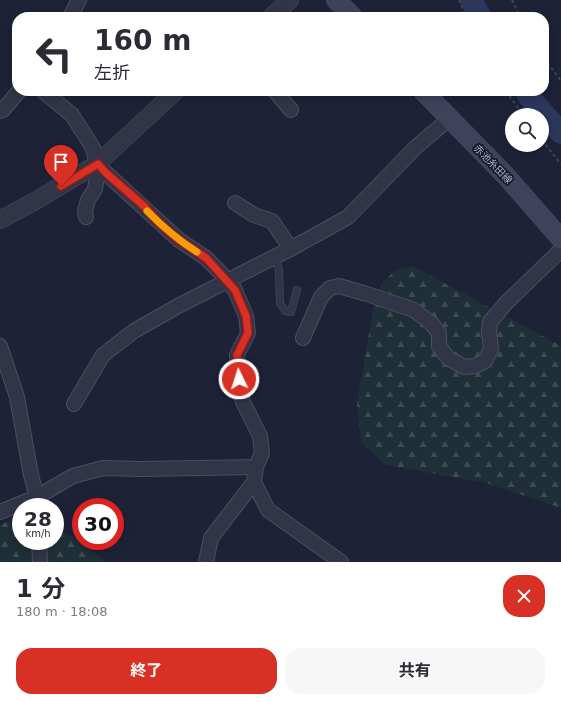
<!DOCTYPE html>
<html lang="ja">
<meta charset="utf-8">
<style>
:root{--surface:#fff;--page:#f7f7f7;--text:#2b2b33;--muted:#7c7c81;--accent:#d93025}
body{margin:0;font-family:"DejaVu Sans","Noto Sans JP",sans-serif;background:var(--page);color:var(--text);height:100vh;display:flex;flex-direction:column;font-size:15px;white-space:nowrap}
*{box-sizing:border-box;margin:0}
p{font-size:13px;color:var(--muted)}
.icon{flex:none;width:22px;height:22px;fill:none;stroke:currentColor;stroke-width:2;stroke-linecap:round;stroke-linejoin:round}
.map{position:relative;height:562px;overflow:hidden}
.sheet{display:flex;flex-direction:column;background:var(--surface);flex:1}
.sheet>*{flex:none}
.guide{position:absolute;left:12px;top:12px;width:537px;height:84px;border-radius:16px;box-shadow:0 2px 10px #0003;background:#fff;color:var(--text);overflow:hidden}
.fabs{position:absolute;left:505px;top:108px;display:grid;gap:8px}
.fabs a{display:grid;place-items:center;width:44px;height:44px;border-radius:50%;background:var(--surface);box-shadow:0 2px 10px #0003;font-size:20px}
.speed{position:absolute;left:12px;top:498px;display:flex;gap:8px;font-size:20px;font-weight:700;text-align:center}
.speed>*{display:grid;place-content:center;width:52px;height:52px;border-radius:50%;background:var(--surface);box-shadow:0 2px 10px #0003;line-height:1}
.speed small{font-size:10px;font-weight:400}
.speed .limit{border:6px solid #d22;background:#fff;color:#111}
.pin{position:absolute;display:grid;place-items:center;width:34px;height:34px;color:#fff;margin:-41px -17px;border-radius:50% 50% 50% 0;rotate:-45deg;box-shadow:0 0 4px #0007}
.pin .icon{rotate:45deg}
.me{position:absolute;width:44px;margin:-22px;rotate:356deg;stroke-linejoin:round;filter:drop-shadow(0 0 3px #0008)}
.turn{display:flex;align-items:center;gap:14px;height:84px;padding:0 16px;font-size:18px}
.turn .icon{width:52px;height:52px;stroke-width:2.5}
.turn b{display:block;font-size:28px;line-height:34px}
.round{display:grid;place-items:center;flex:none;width:42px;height:42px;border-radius:16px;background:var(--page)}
.head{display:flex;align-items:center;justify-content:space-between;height:68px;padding:0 16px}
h1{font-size:24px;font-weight:700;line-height:30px}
.primary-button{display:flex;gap:8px;margin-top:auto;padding:8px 16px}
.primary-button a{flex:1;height:46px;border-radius:16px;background:var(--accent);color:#fff;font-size:16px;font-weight:700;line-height:46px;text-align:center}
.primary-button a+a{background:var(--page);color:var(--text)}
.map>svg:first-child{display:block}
</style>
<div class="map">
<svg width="561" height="562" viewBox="0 0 561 562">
<defs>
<pattern id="forest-firs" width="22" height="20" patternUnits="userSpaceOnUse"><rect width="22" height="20" fill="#1f2f38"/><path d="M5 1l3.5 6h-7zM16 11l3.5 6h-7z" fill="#3d4b53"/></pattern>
</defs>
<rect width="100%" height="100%" fill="#1d2237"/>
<path fill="url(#forest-firs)" d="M 413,266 L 561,346 L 561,508 L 486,483 L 386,465 L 361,443 L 357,403 L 375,299 L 383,282 L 394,271 Z
M 21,519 L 21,541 L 55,541 L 55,529 L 73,537 L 107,562 L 0,562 L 0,525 L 6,522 Z"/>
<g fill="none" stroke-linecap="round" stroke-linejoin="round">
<path stroke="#2d365d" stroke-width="22" d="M 471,0 L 481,17
M 526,91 L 529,97 L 561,133"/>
<defs>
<path id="service" d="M 275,257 L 279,270 L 280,303 L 285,311 L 291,312 L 297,290"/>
<path id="minor" d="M 70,17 L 79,0
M 43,91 L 72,115 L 93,148 L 97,164 L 106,173 L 179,240 L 206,258 L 219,271 L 235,290 L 246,316 L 248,333 L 237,355 L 240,391 L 243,402 L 260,436 L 262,453 L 256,467 L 254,482 L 211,538 L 206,562
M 275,91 L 291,110
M 0,111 L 3,110 L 19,91
M 235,203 L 254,215 L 272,221 L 291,249
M 86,217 L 85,211 L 88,200 L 95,189 L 97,177 L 103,170
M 303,338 L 321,297 L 330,288 L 339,286 L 367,294 L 414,310 L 432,324 L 439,333 L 439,346 L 448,358 L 464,367 L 475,366 L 485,361 L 491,349 L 489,332 L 490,322 L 506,303 L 561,250
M 0,346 L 17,397 L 31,475 L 37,497 L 37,507
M 74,404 L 103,355 L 134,331 L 178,306 L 294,247 L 348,217 L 416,147 L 449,119
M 254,482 L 268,510 L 341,562
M 0,512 L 37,497 L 73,476 L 103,468 L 141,469 L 256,467
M 39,541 L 40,562"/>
<path id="tertiary" d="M 271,17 L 290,0
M 0,220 L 37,200 L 97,164 L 176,91"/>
<path id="secondary" d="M 336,0 L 353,17
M 423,91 L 507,177 L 561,239"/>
</defs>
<use href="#service" stroke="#4c4f63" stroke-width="8"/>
<use href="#minor" stroke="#4c4f63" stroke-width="16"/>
<use href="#tertiary" stroke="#4c4f63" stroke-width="18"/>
<use href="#secondary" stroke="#4c4f63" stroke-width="20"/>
<path stroke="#3a4b52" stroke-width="2" stroke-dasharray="3 3" stroke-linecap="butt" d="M 459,0 L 466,17
M 512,0 L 520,17
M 544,58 L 561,81
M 506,91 L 523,115
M 542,140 L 561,164"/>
<use href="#service" stroke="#313547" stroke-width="7"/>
<use href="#minor" stroke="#313547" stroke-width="14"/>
<use href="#tertiary" stroke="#313547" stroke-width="17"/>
<use href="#secondary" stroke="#3e425b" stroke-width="19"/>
</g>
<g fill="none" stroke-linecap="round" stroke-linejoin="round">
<defs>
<path id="route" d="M 61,186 L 98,164 L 106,173 L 144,206 L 159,223 L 179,240 L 206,258 L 235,290 L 246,316 L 248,333 L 237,355 L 239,379"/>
</defs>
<use href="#route" stroke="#8d1f18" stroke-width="10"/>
<use href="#route" stroke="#d93025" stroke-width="7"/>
<path stroke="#f59e0b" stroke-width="7" d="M 147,211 C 162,226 178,240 197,252"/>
</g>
<g text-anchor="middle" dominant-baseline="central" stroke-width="3.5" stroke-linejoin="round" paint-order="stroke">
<g font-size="10" fill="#aaaec5" stroke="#171a2b">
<text transform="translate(493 164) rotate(46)">赤池糸田線</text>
</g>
</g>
</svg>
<div class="fabs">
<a><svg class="icon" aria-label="search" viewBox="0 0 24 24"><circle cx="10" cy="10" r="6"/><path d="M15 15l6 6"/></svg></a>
</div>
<div class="speed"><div>28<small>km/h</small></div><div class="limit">30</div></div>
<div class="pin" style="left:61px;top:186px;background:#d93025"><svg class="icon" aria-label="arrive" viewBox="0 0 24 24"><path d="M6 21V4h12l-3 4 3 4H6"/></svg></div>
<svg class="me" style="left:239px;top:379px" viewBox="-20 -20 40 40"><circle r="17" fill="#d93025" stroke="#fff" stroke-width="3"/><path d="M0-11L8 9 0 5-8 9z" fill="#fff"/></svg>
<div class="guide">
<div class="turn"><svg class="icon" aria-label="left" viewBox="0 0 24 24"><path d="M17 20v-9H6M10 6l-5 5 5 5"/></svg><div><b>160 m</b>左折</div></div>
</div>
</div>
<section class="sheet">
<div class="head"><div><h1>1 分</h1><p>180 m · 18:08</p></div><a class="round" style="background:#d93025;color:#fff"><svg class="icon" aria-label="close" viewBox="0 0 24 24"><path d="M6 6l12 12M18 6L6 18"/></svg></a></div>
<div class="primary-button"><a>終了</a><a>共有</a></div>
</section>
